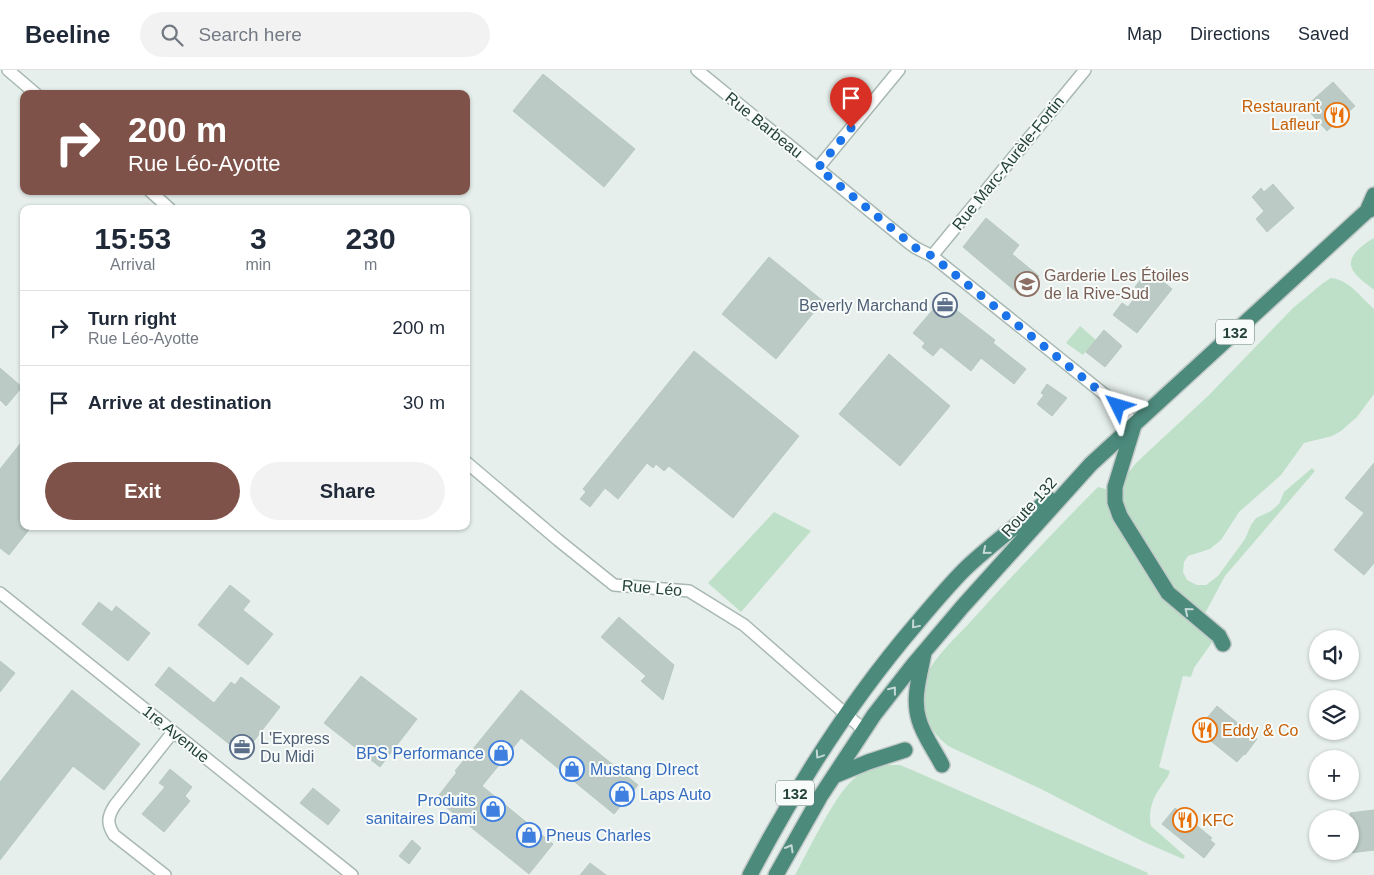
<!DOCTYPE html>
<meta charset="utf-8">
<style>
:root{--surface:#fff;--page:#f2f2f3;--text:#1f2937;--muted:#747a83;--line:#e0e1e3;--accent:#7f5249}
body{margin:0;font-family:Arial,sans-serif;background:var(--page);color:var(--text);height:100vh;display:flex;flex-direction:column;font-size:19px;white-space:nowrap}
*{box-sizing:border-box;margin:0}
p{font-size:16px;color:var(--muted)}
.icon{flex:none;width:28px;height:28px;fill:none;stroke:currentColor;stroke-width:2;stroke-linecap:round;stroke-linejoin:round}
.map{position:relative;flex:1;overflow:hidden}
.side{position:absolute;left:20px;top:135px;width:450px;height:325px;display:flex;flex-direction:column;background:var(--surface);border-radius:10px;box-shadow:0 1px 4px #0004}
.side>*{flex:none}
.banner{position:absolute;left:20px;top:20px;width:450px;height:105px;border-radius:10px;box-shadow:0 1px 4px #0004;background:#7f5249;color:#fff;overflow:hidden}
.buttons{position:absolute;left:1309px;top:560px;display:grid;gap:10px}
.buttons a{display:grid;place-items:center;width:50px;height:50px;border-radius:50%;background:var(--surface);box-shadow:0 1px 4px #0004;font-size:25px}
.pin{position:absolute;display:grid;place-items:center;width:42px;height:42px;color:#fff;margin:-51px -21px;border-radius:50% 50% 50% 0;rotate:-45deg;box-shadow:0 0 5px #0007}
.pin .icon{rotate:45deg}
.me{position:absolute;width:55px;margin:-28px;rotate:310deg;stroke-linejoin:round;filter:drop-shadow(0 0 4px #0008)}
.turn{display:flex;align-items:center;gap:18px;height:105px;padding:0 25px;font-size:22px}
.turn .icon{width:65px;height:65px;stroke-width:2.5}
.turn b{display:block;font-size:35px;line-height:42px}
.eta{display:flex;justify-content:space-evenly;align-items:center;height:85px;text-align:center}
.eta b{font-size:30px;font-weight:700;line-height:35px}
.primary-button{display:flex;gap:10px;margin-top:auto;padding:10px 25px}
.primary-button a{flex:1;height:58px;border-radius:30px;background:var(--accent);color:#fff;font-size:20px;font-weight:700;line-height:58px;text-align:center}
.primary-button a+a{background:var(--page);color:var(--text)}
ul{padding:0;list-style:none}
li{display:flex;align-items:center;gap:15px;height:75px;padding:0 25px;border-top:1px solid var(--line)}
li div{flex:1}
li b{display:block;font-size:19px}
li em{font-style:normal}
header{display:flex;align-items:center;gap:30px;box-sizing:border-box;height:70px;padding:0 25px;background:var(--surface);border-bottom:1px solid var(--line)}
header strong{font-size:24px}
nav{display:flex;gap:28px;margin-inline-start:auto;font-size:18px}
.search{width:350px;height:45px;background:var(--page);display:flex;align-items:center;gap:12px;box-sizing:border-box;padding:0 18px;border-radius:28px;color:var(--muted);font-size:19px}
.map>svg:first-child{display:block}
</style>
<header>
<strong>Beeline</strong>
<div class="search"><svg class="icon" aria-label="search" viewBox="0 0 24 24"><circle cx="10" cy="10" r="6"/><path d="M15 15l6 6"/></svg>Search here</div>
<nav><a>Map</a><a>Directions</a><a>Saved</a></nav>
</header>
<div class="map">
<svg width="1374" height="805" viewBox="0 0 1374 805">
<rect width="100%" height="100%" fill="#e6efeb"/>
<path fill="#bfe0c8" d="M 1374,168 L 1374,220 C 1367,214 1353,205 1351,196 C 1349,184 1365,173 1374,168 Z
M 1331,208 C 1348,209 1362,228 1374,239 L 1374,324 L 1357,347 L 1341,361 L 1332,366 L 1304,373 L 1281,405 L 1239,442 L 1221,470 L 1210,479 L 1188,486 L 1184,492 L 1183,502 L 1187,510 L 1197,515 L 1206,515 L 1218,506 L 1245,469 L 1251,455 L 1256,448 L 1271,441 L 1279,434 L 1284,422 L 1312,398 L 1315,401 L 1225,506 L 1203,547 L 1172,518 L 1126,447 L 1122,419 L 1125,407 L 1136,393 L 1209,325 L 1293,238 L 1323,213 Z
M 1080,256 L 1096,270 L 1083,285 L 1066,273 Z
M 1098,417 L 1109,420 L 1115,450 L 1157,519 L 1213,567 L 1213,571 L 1194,598 L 1191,607 L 1183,606 L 1159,697 L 1170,701 C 1168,708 1164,712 1160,718 C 1152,729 1148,743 1151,756 L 1185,786 L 1183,789 L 1144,772 L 1039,718 L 950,677 C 929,663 917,637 924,612 C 930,590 958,566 973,549 C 1014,504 1055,460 1098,417 Z
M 774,442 L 811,461 L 741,542 L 708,513 Z
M 888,695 L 900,695 L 912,700 L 1148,803 L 1147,805 L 795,805 C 809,780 835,723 856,707 C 866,699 876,697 888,695 Z"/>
<path fill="#bbcac4" stroke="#b8c9c2" d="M 543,4 L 635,79 L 604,117 L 513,41 Z
M 1333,12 L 1355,36 L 1327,61 L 1305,37 Z
M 1273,114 L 1294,138 L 1267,162 L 1256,149 L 1264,141 L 1252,127 L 1261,118 L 1264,122 Z
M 986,148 L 1019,175 L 1012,184 L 1039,206 L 1021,226 L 963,177 Z
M 769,187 L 823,231 L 776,289 L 722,244 Z
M 1154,204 L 1172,219 L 1137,263 L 1113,245 L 1122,233 L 1128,237 L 1140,221 L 1135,217 L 1144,205 L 1149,210 Z
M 942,229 L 995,270 L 993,273 L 1026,299 L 1014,314 L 981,288 L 971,301 L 941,277 L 933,286 L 922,277 L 925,273 L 913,263 Z
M 1104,260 L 1122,276 L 1105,297 L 1086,282 Z
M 694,281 L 799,366 L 733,448 L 669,396 L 664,401 L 656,394 L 653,398 L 647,393 L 618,429 L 605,418 L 590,437 L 580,429 L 586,422 L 583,419 Z
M 889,284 L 950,336 L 900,396 L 839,344 Z
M 0,298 L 22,317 L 6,336 L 0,330 Z
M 1047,314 L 1067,328 L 1052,346 L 1037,334 L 1044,325 L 1041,323 Z
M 24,369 L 24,456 L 32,456 L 9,485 L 0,478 L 0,399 Z
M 1374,393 L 1374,493 L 1364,505 L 1334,480 L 1364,443 L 1345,428 Z
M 230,515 L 250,531 L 243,540 L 273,564 L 248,595 L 198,555 Z
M 99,532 L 112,542 L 116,536 L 150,563 L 128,591 L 82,554 Z
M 619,547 L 674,595 L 663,630 L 641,611 L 646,606 L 601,567 Z
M 0,591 L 15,603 L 0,622 Z
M 169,597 L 214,633 L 231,612 L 235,615 L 241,607 L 280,637 L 243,685 L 155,615 Z
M 361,606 L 417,649 L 380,697 L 324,653 Z
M 72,620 L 140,674 L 104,720 L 73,696 L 0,790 L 0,712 Z
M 521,620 L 638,715 L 614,744 L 521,668 L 482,716 L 553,774 L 529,804 L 436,729 L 457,702 L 455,701 Z
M 1217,636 L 1257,669 L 1245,685 L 1244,684 L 1237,692 L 1197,660 Z
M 170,699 L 192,717 L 185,726 L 190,731 L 164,762 L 142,744 L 165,717 L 159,713 Z
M 313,718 L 340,740 L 328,755 L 300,733 Z
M 1175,738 L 1212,768 L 1210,770 L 1215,774 L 1204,788 L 1162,754 Z
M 1374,740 L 1374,780 L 1350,783 L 1350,743 Z
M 412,770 L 421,778 L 409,794 L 399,786 Z
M 590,793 L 606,805 L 580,805 Z"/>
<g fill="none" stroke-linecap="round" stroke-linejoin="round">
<defs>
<path id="minor" d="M 8,0 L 36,24
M 697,0 L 909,173 L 916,178 L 932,186 L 1114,332 L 1135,354
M 818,98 L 899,0
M 150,121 L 170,139
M 932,186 L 1085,0
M 466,392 L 558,470 L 614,515 L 689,521 L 744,555 L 864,660
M 0,523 L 352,805
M 165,805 L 114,765 C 107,754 107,747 115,735 L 173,662"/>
<path id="trunk" d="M 1367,141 L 1374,125
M 1134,355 L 1115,417 L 1115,432 L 1120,446 L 1168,523 L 1219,566 L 1223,574
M 924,583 C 920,605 912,628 919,650 C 923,665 935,681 942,695
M 834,706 L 868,692 L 905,680
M 750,805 C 797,715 851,630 917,553 C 933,534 948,516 965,499 C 991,474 1022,452 1049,429
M 776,805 L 820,727 L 874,645 L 913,595 L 963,536 L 1091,394 L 1367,141 L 1374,138"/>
</defs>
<use href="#minor" stroke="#a8b8b2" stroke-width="14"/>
<use href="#trunk" stroke="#c2cac8" stroke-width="18"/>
<use href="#minor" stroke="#fff" stroke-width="11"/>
<use href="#trunk" stroke="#4c8a7c" stroke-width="15"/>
</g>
<defs><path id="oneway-chevron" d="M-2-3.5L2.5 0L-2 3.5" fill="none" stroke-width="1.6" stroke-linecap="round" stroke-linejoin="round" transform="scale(1.25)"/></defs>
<g stroke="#c4d9d4">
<use href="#oneway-chevron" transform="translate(986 481) rotate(140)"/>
<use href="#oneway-chevron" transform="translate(1188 541) rotate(-141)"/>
<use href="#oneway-chevron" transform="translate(915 555) rotate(130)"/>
<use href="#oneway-chevron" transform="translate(893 620) rotate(-52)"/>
<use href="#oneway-chevron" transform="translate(819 685) rotate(124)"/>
<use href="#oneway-chevron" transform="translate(790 778) rotate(-60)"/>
</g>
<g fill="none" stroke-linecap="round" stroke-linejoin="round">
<path stroke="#1a73e8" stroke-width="9" stroke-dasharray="0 16.2" d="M 851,58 L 818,98 L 916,178 L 932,186 L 1118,336"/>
</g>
<defs>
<symbol id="restaurant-ring" viewBox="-11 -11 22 22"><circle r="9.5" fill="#f7fbf9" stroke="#e8710a" stroke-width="1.5"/><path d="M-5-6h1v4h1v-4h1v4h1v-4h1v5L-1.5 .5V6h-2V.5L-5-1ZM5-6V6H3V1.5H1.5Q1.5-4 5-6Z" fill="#e8710a"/></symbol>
<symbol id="school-ring" viewBox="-11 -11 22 22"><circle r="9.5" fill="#f7fbf9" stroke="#8d6e63" stroke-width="1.5"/><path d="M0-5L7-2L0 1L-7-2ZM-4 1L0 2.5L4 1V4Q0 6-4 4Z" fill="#8d6e63"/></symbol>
<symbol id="office-ring" viewBox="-11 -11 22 22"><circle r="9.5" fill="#f7fbf9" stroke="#5c6f8a" stroke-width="1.5"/><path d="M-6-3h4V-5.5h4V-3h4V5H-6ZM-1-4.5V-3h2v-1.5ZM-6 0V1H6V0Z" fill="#5c6f8a"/></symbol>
<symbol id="shop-ring" viewBox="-11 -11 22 22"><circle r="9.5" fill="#f7fbf9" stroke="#3f7fe0" stroke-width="1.5"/><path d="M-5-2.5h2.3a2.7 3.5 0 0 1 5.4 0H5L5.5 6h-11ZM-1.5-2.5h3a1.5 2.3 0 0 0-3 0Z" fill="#3f7fe0"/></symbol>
</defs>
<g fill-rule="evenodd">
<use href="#restaurant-ring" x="1323" y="31" width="28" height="28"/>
<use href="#school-ring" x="1013" y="200" width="28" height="28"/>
<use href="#office-ring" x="931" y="221" width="28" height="28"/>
<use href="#restaurant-ring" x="1191" y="646" width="28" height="28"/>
<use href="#office-ring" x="228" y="663" width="28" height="28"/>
<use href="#shop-ring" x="487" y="669" width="28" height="28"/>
<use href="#shop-ring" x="558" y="685" width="28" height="28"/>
<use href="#shop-ring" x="608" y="710" width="28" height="28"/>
<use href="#shop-ring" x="479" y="725" width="28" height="28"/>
<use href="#restaurant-ring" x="1171" y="736" width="28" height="28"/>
<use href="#shop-ring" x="515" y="751" width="28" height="28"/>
</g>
<g text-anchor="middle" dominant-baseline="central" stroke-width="4" stroke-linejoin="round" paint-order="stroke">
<g fill="#f7fbf9" stroke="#637a73" stroke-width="1">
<rect x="1216" y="249.5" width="38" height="25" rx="4"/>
<rect x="776" y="710.5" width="38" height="25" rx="4"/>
</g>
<g font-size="15" font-weight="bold" fill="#24423a">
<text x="1235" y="262">132</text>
<text x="795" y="723">132</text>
</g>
<g font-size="16" fill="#c56008" stroke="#f7fbf9" text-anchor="start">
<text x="1320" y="36" text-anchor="end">Restaurant<tspan x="1320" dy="18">Lafleur</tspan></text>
<text x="1222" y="660">Eddy &amp; Co</text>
<text x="1202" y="750">KFC</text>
</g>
<g font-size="16" fill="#24423a" stroke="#f7fbf9">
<text transform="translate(764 55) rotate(39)">Rue Barbeau</text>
<text transform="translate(1008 93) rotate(-51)">Rue Marc-Aurèle-Fortin</text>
<text transform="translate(1029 437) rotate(-48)">Route 132</text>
<text transform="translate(652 518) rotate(5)">Rue Léo</text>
<text transform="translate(176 664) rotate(39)">1re Avenue</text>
</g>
<g font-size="16" fill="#785e54" stroke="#f7fbf9" text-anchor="start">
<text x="1044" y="205">Garderie Les Étoiles<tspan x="1044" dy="18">de la Rive-Sud</tspan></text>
</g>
<g font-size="16" fill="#4e5e75" stroke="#f7fbf9" text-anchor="end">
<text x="928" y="235">Beverly Marchand</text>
<text x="260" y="668" text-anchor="start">L'Express<tspan x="260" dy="18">Du Midi</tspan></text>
</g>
<g font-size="16" fill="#366cbe" stroke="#f7fbf9" text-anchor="start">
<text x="484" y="683" text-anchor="end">BPS Performance</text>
<text x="590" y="699">Mustang DIrect</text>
<text x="640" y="724">Laps Auto</text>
<text x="476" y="730" text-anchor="end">Produits<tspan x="476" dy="18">sanitaires Dami</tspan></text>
<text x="546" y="765">Pneus Charles</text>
</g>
</g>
</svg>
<div class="buttons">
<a><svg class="icon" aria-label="sound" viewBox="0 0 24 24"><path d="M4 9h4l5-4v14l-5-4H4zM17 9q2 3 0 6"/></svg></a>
<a><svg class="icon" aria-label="layers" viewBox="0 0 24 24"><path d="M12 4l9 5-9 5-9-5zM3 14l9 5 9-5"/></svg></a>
<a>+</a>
<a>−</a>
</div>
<div class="pin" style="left:851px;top:58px;background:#d93025"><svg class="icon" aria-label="arrive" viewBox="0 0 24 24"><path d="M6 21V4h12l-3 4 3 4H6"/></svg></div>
<svg class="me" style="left:1118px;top:336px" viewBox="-20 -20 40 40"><path d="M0-17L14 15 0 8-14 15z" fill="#1a73e8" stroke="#fff" stroke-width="4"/></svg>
<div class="banner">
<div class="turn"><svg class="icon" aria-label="right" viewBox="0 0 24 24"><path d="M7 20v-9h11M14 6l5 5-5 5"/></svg><div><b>200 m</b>Rue Léo-Ayotte</div></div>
</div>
<section class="side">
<div class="eta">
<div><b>15:53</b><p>Arrival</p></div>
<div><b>3</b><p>min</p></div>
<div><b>230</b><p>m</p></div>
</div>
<ul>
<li><svg class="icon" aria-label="right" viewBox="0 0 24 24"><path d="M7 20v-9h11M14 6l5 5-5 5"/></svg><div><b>Turn right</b><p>Rue Léo-Ayotte</p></div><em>200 m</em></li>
<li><svg class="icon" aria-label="arrive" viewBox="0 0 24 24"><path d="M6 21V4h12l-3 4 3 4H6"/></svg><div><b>Arrive at destination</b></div><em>30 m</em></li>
</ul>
<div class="primary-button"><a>Exit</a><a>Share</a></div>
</section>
</div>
